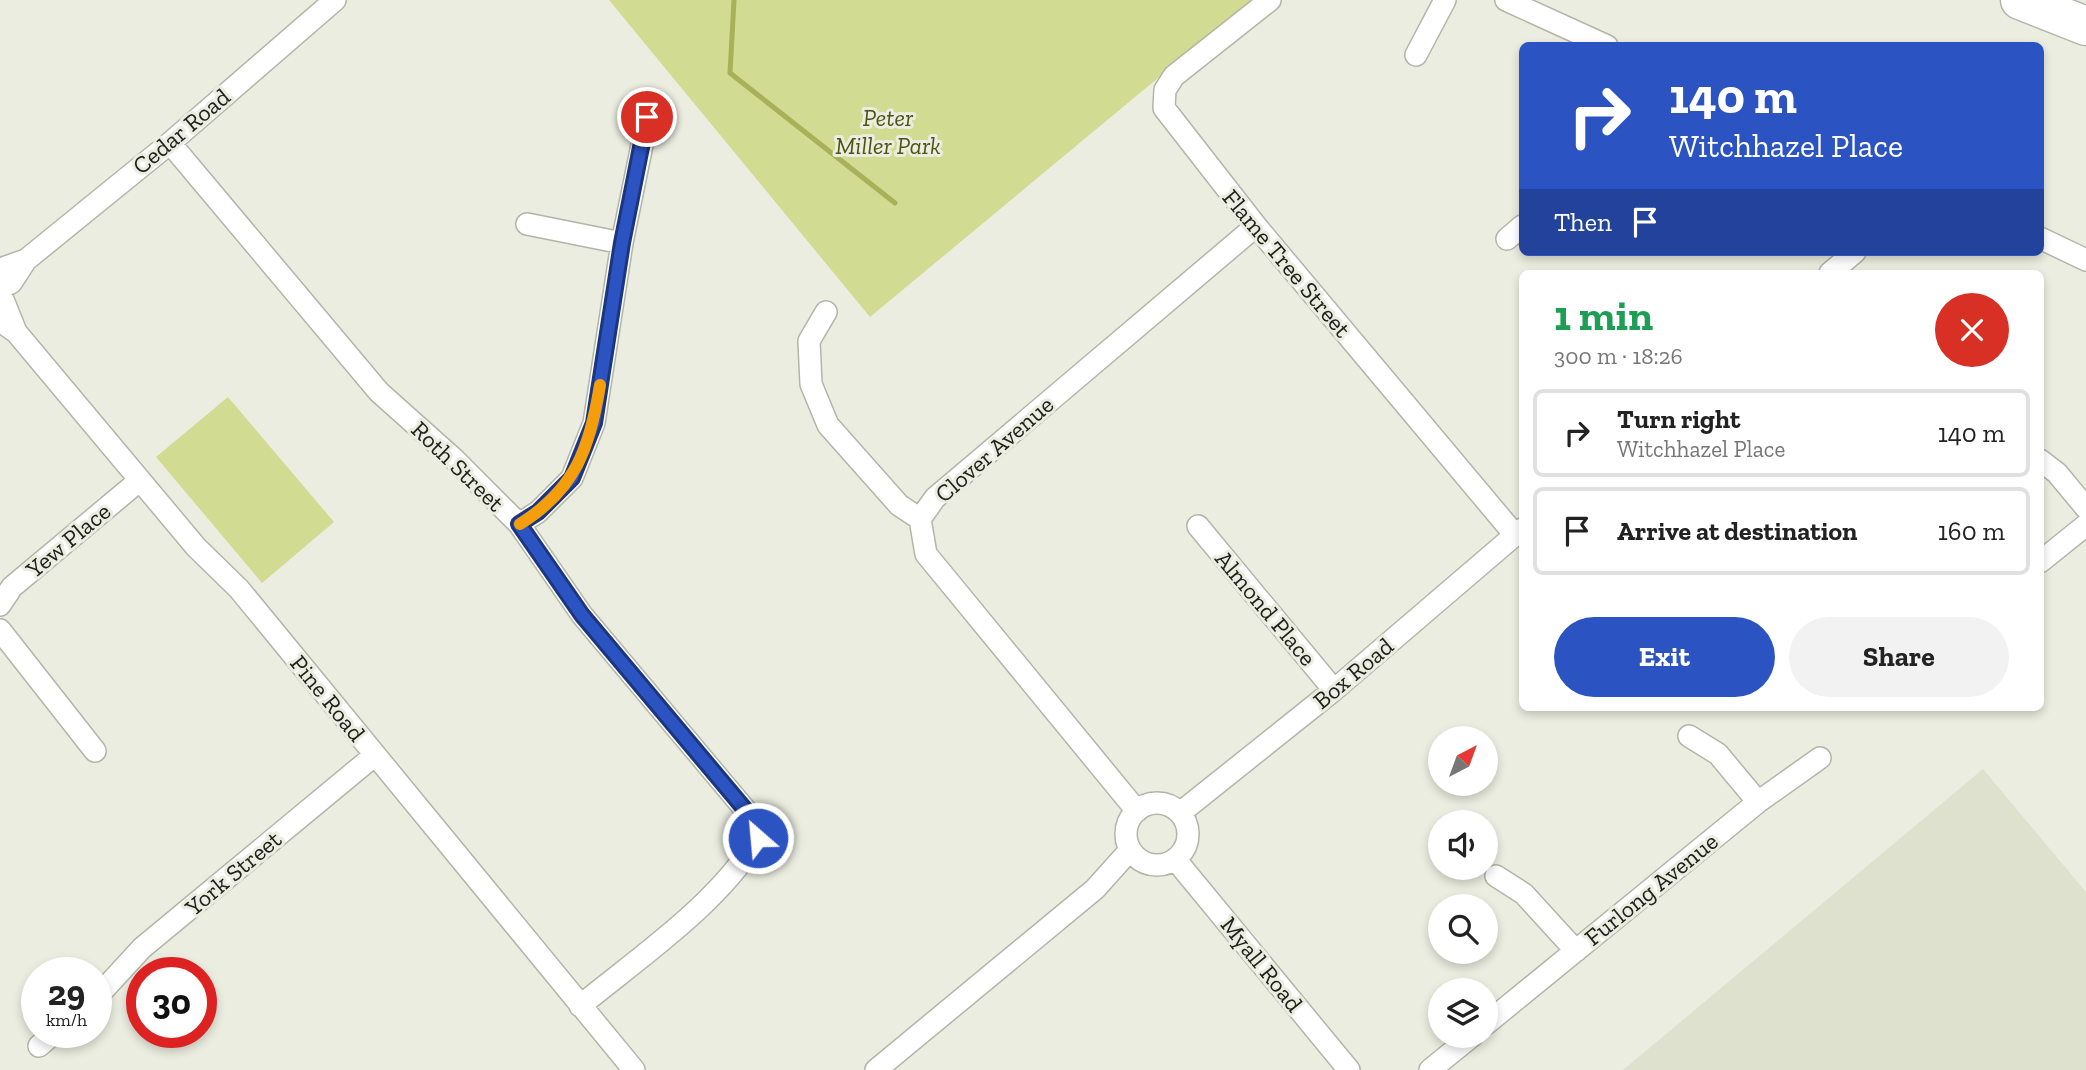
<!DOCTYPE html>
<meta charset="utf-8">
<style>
:root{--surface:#fff;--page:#f2f2f2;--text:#222;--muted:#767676;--line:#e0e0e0;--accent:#2b53c2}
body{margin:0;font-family:"Zilla Slab",serif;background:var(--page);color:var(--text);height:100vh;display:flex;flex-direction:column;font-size:26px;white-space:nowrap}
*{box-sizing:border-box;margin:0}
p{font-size:23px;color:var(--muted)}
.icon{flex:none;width:38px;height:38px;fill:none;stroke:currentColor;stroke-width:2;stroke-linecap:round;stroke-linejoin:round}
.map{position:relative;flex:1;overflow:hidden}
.panel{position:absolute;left:1519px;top:270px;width:525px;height:441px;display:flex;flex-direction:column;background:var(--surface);border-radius:10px;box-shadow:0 4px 10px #0003}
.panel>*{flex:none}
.guide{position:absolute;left:1519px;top:42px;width:525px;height:214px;border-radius:10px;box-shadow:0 4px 10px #0003;background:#2b53c2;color:#fff;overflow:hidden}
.needle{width:46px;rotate:41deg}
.buttons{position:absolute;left:1428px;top:726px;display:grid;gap:14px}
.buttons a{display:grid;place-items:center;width:70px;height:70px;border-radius:50%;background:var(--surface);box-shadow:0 4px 10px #0003;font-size:35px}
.speed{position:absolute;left:21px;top:957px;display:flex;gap:14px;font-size:35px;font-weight:700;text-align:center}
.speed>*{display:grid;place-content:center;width:91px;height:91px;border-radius:50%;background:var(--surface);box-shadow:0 4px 10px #0003;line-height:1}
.speed small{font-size:18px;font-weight:400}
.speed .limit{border:10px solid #d22;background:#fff;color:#111}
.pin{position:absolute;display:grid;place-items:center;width:60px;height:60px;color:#fff;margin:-30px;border:4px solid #fff;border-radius:50%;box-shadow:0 2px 7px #0007}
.me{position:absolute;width:77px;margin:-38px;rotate:333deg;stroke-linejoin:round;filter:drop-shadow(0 0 5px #0008)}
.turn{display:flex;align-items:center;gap:24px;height:147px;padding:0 35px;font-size:32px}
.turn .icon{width:91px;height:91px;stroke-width:2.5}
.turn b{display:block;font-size:49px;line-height:60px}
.then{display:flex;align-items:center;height:66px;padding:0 35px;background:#0003;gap:14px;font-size:26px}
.round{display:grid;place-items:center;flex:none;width:74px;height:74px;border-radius:37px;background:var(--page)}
.head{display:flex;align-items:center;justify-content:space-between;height:119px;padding:0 35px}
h1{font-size:42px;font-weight:800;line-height:52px;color:#1e9e55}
.button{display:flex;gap:14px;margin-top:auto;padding:14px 35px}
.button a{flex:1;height:80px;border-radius:42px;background:var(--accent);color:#fff;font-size:28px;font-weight:800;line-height:80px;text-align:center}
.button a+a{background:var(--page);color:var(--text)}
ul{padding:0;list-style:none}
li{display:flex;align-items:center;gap:21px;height:88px;margin:0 14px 10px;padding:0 21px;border:4px solid var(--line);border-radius:10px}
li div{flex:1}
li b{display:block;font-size:26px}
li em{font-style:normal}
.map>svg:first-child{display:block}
</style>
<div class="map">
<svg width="2086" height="1070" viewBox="0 0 2086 1070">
<rect width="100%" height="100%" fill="#ebede0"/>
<path fill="#dee1cd" d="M 1983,769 L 2086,892 L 2086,1070 L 1623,1070 Z"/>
<path fill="#d1db91" d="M 609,0 L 1252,0 L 870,317 Z
M 228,397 L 334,522 L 262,583 L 156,457 Z"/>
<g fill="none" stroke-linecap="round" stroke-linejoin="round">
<path stroke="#a7b159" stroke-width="5" d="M 734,0 L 730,73 L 895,203"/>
<defs>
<path id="minor" d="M 1270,0 L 1174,76 L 1165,90 L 1164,108 L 1256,226 L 1515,535
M 1506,0 L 1607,46
M 1416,55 L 1445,0
M 170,143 L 379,392 L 454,459 L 519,524 L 582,615 L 748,813 L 758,838 C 717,905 641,956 580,1006
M 527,224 L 622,243
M 2040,238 L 2086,260
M 1507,239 L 1522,226
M 0,269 L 26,260
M 1830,273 L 1855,252
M 5,285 L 11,283 L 26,260 L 170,143 L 335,0
M 4,302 L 16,332
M 826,312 L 809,341 L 811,384 L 828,425 L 899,505 L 920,519
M 0,321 L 16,332 L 196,547 L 239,589 L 634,1070
M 2040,460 L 2057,473 L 2086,508
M 519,524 L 538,512 L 572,478 L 594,423 L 622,243 L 651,101
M 1198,526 L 1334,690
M 2040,562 L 2086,525
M 0,605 L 12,587 L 140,480
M 0,630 L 95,751
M 1689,736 L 1718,754 L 1758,802
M1126 834a31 31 0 1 1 62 0a31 31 0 1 1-62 0Z
M 1137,811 L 926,554 L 920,519 L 935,498 L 1256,226
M 1180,813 L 1334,690 L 1522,529
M 1175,859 L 1349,1070
M 1496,876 L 1524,894 L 1576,951
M 96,998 L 142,948 L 375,755
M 1486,1024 L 1758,802 L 1820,758
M 39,1046 L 55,1032
M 876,1070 L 1095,889 L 1130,850
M 1430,1070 L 1472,1036"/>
<path id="motorway" d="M 2020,0 L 2086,26"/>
</defs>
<use href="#minor" stroke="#b3b5a9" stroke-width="24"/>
<use href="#motorway" stroke="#b3b5a9" stroke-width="41"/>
<use href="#minor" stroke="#fff" stroke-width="21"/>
<use href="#motorway" stroke="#fff" stroke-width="38"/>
</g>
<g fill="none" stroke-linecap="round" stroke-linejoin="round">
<defs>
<path id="route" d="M 647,117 L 622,243 L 594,423 L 572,478 L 538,512 L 519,524 L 582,615 L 748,813 L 758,838"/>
</defs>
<use href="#route" stroke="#1c367e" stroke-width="18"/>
<use href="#route" stroke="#2b53c2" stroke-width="12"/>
<path stroke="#f59e0b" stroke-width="12" d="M 520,524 C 576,489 590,447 600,385"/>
</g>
<g text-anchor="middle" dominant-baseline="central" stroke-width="6" stroke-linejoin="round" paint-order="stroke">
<g font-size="24" font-style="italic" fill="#4e5513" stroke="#ebede0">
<text x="888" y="117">Peter<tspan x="888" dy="28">Miller Park</tspan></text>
</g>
<g font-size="24" fill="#20211c" stroke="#ebede0">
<text transform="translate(181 131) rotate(-40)">Cedar Road</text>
<text transform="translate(1287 263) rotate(50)">Flame Tree Street</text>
<text transform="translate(994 449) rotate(-41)">Clover Avenue</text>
<text transform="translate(458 466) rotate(44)">Roth Street</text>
<text transform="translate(68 540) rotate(-40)">Yew Place</text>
<text transform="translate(1266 608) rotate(50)">Almond Place</text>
<text transform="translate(1353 673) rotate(-40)">Box Road</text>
<text transform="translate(328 698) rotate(51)">Pine Road</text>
<text transform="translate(233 873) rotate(-40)">York Street</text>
<text transform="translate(1651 889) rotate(-39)">Furlong Avenue</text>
<text transform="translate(1262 964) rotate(51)">Myall Road</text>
</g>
</g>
</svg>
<div class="buttons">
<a><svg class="needle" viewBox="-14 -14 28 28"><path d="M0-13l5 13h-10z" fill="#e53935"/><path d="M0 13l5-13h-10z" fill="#767676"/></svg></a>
<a><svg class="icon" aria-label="sound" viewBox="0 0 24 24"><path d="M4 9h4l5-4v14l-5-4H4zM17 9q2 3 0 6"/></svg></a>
<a><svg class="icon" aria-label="search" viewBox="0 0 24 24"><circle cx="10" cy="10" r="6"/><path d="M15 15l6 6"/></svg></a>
<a><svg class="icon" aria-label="layers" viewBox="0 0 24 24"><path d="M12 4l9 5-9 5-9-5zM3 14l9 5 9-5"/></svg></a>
</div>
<div class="speed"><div>29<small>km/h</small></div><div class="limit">30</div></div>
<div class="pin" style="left:647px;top:117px;background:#d93025"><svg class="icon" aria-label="arrive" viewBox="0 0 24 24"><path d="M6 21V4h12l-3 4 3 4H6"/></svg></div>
<svg class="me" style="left:758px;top:838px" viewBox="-20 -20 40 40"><circle r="17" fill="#2b53c2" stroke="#fff" stroke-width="3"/><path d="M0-11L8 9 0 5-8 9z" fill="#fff"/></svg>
<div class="guide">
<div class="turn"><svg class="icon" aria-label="right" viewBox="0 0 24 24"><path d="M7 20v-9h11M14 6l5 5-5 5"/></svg><div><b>140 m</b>Witchhazel Place</div></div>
<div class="then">Then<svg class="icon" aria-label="arrive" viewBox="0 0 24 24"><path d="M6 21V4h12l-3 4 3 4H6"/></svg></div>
</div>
<section class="panel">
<div class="head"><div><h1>1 min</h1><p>300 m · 18:26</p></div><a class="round" style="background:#d93025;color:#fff"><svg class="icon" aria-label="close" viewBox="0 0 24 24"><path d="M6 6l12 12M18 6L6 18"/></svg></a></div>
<ul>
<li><svg class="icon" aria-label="right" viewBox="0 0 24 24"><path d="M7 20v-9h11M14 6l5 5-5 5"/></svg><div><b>Turn right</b><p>Witchhazel Place</p></div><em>140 m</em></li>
<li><svg class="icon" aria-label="arrive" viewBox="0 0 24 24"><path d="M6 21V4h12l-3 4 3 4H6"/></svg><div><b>Arrive at destination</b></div><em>160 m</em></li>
</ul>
<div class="button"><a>Exit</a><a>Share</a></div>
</section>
</div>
